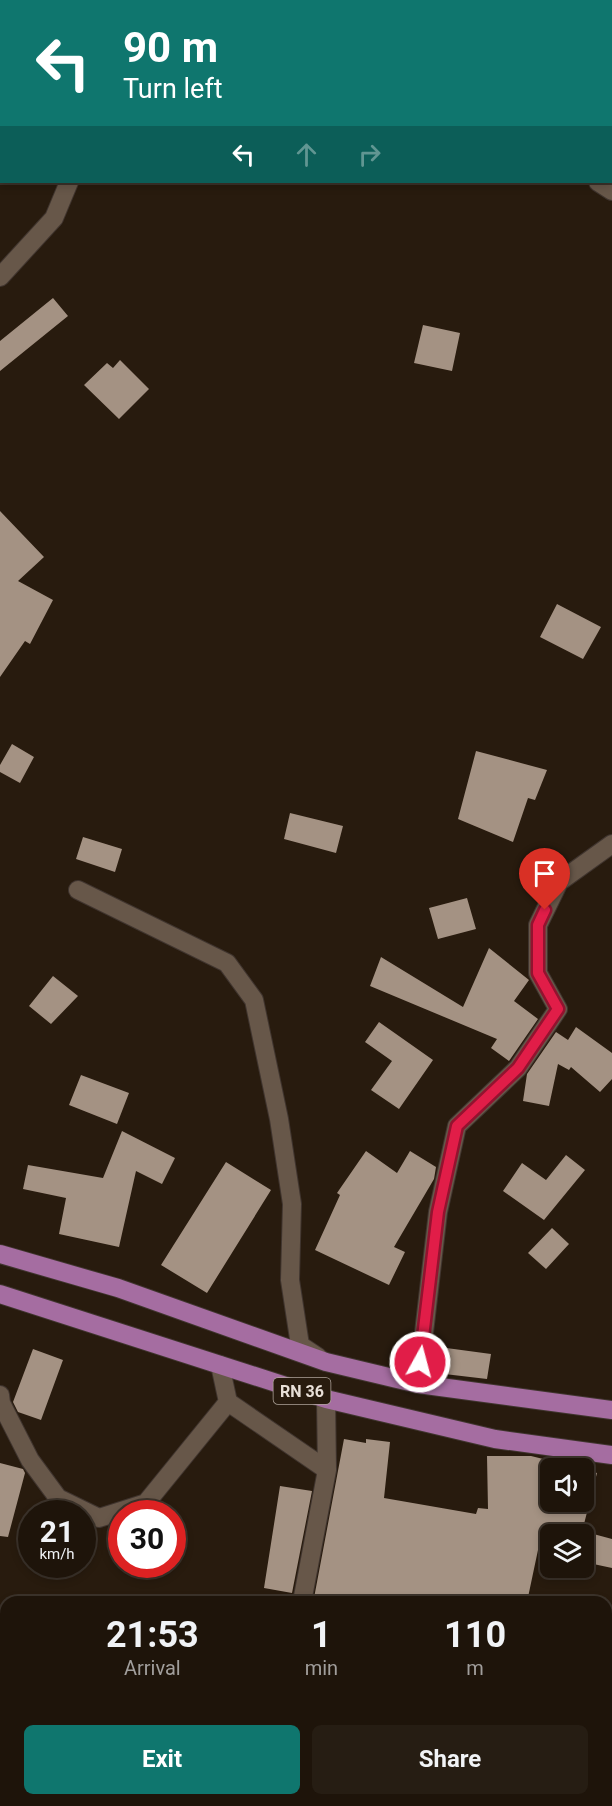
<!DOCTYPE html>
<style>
:root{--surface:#1e140a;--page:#261d13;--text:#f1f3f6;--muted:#a19e9c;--line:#3c332b;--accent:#0f766e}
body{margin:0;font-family:Roboto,sans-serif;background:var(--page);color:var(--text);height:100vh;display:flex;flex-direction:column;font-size:22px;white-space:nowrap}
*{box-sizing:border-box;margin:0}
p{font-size:20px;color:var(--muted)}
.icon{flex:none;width:33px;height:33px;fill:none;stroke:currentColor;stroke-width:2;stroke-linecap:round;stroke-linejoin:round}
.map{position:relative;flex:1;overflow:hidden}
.side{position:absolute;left:0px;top:1596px;width:612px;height:210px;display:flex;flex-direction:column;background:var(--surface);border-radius:18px 18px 0 0;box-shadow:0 3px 9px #0003,0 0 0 2px var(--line)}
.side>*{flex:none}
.guide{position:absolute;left:0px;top:0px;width:612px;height:183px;box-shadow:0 3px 9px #0003,0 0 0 2px var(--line);background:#0f766e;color:#fff;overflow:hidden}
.tools{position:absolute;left:540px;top:1458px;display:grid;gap:12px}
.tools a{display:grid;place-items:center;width:54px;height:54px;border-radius:9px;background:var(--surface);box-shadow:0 3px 9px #0003,0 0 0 2px var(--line);font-size:30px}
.speed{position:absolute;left:18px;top:1500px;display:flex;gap:12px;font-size:30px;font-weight:700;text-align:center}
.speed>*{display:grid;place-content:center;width:78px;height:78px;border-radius:50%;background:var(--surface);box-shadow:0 3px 9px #0003,0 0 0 2px var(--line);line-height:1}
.speed small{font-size:15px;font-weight:400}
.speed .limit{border:9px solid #d22;background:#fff;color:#111}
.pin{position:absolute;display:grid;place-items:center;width:51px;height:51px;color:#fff;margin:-62px -26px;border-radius:50% 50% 50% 0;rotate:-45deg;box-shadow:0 0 6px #0007}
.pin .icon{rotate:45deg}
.me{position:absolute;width:66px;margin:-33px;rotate:7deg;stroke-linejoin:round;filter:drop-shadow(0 0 4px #0008)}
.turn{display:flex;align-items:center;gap:21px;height:126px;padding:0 24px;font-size:27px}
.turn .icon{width:78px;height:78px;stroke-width:2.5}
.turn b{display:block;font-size:42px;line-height:51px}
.lanes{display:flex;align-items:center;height:57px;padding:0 24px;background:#0003;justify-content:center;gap:30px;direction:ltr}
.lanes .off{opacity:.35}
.eta{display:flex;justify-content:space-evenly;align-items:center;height:102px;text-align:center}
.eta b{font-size:36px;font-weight:700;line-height:42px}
.cta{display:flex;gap:12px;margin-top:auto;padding:12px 24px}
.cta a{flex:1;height:69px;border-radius:9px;background:var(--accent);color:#fff;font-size:24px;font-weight:700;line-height:69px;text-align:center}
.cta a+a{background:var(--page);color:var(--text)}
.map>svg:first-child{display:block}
</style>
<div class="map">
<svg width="612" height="1806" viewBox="0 0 612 1806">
<rect width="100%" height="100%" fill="#281b0e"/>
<path fill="#a49283" d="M 53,298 L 68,316 L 0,371 L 0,341 Z
M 423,325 L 460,333 L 452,371 L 414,363 Z
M 120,360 L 149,389 L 119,419 L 84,385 L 107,363 L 113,368 Z
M 0,511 L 44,557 L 18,581 L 53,600 L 30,644 L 25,641 L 0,677 Z
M 557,604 L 601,627 L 583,659 L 540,637 Z
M 12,744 L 34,757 L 20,783 L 0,772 L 0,765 Z
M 476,751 L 547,770 L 535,800 L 528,798 L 513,842 L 458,819 Z
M 290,813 L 343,826 L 336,853 L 284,839 Z
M 83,837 L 122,849 L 115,872 L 76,859 Z
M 467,898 L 476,929 L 438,939 L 429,908 Z
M 489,948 L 529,980 L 514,1001 L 538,1019 L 509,1061 L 491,1048 L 497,1039 L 370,986 L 381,957 L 463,1007 Z
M 53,976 L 78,996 L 51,1024 L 29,1006 Z
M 379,1022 L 433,1060 L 399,1109 L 371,1090 L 392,1061 L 365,1042 Z
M 576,1027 L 612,1053 L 612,1079 L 600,1092 L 571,1067 L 569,1070 L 558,1064 L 549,1106 L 523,1101 L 527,1074 L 556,1032 L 568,1040 Z
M 81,1075 L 129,1093 L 117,1124 L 69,1105 Z
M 122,1131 L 175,1158 L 162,1184 L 136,1171 L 119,1247 L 59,1234 L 66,1198 L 23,1189 L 28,1165 L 103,1178 Z
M 366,1151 L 397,1173 L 410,1151 L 436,1167 L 434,1179 L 394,1247 L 405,1252 L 389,1285 L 315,1250 L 340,1195 L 337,1193 Z
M 566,1155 L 585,1170 L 544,1220 L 503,1191 L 522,1163 L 546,1180 Z
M 226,1162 L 271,1190 L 207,1293 L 161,1265 Z
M 552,1228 L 569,1244 L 546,1269 L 528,1253 Z
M 439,1347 L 491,1354 L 487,1379 L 436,1373 Z
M 33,1349 L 63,1360 L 41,1420 L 18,1412 L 13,1402 Z
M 344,1439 L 366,1443 L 366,1439 L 390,1442 L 384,1498 L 476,1514 L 478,1508 L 488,1509 L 487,1456 L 531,1456 L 580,1468 L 550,1468 L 550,1502 L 584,1502 L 584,1469 L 597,1473 L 583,1528 L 587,1529 L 586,1532 L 612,1539 L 612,1568 L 584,1562 L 584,1534 L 550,1534 L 550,1553 L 538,1550 L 527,1602 L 335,1602 L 314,1598 Z
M 0,1463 L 23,1469 L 25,1473 L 8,1537 L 0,1536 Z
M 280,1486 L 312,1491 L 292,1593 L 264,1588 Z"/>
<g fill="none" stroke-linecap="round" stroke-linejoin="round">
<defs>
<path id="street" d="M 76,2 L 76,0
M 610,64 L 612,61
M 598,182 L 612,191
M 0,277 L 54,218 L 69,182
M 78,890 L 227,963 L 254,1000 L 279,1119 L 292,1204 L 290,1280 L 300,1345 L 318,1357
M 220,1365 L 228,1402 L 327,1470
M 418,1384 L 438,1212 L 457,1126 L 518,1068 L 558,1009 L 538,973 L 538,925 L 559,882 L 612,844
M 0,1395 L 1,1403 L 30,1460 L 58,1498 L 99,1518 L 146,1503 L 228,1402
M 302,1602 L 327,1470 L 326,1399
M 0,1677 L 6,1678
M 253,1800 L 262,1806
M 67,1806 L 97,1800"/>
<path id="primary" d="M 0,1254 L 118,1288 L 326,1362 L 418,1384 L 612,1410
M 0,1294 L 326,1399 L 495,1439 L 612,1455"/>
</defs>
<use href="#street" stroke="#40352f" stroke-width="20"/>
<use href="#primary" stroke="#40352f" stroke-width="20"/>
<use href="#street" stroke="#675749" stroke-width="18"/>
<use href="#primary" stroke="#a56da1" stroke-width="18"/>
</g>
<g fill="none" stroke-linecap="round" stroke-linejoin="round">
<defs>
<path id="route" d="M 420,1362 L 438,1212 L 457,1126 L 518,1068 L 558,1009 L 538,973 L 538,925 L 545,910"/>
</defs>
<use href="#route" stroke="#92132f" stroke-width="15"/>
<use href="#route" stroke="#e11d48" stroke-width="10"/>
</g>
<g text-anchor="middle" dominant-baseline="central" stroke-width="6" stroke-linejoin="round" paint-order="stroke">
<rect fill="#281b0e" stroke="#aea49b" stroke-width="1.5" x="273.5" y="1378" width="57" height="26" rx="4.5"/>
<g font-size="16" font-weight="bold" fill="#e8dfd7">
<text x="302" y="1391">RN 36</text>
</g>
</g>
</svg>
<div class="tools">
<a><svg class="icon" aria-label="sound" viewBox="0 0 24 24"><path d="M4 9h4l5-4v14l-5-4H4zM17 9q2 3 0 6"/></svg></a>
<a><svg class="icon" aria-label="layers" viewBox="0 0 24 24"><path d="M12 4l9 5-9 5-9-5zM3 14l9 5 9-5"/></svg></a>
</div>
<div class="speed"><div>21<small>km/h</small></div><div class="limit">30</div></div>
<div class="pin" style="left:545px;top:910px;background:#d93025"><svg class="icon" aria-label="arrive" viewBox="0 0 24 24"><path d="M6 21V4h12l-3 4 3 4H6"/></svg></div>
<svg class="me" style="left:420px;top:1362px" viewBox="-20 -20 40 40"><circle r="17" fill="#e11d48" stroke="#fff" stroke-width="3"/><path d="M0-11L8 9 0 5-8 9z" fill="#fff"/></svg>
<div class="guide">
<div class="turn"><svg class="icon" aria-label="left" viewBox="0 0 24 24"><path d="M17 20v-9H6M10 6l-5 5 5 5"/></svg><div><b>90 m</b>Turn left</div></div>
<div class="lanes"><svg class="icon" aria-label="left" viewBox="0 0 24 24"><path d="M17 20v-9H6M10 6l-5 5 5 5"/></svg><svg class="icon off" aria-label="ahead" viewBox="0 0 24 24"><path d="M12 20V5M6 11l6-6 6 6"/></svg><svg class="icon off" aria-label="right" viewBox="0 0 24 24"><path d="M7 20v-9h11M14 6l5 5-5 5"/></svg></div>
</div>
<section class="side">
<div class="eta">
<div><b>21:53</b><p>Arrival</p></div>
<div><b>1</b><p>min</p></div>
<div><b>110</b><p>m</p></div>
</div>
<div class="cta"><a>Exit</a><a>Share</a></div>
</section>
</div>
